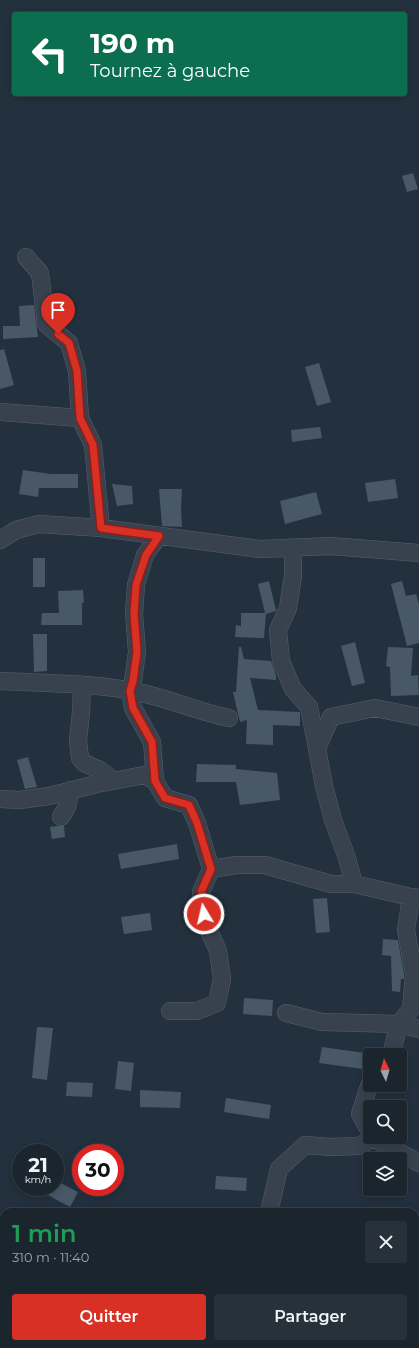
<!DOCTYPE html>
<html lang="fr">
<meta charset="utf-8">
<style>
:root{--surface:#1a252e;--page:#27313a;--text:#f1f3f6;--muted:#9fa5aa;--line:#38424a;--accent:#d93025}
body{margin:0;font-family:Montserrat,sans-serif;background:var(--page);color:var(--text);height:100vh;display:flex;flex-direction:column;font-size:15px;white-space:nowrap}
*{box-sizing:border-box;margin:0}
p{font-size:13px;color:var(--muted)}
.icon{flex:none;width:22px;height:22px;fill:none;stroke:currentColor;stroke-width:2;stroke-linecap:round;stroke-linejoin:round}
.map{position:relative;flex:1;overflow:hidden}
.sheet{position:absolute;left:0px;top:1208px;width:419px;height:140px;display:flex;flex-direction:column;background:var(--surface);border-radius:12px 12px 0 0;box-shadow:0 2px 10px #0003,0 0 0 1px var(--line)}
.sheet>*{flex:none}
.guide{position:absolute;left:12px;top:12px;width:395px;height:84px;border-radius:4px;box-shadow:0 2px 10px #0003,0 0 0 1px var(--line);background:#0b6e4f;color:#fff;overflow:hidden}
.needle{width:26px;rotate:355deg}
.buttons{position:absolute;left:363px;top:1048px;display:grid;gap:8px}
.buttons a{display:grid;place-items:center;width:44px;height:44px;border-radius:4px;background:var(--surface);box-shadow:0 2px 10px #0003,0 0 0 1px var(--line);font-size:20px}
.speed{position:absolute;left:12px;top:1144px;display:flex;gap:8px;font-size:20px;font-weight:700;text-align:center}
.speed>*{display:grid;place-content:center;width:52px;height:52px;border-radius:50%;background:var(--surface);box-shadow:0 2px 10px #0003,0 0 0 1px var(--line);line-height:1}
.speed small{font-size:10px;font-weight:400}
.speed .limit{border:6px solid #d22;background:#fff;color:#111}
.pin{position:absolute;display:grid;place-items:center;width:34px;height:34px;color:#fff;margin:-41px -17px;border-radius:50% 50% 50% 0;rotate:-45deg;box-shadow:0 0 4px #0007}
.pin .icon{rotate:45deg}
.me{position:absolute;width:44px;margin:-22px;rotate:351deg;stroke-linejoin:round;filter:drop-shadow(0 0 3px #0008)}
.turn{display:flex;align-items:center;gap:14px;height:84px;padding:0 12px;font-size:18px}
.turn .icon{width:52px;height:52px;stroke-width:2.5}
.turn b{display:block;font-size:28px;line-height:34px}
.round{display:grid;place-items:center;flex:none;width:42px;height:42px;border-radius:4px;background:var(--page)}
.overview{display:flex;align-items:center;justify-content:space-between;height:68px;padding:0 12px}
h1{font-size:24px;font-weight:600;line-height:30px;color:#1e9e55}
.button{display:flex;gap:8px;margin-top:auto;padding:8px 12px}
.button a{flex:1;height:46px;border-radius:4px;background:var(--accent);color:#fff;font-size:16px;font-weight:600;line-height:46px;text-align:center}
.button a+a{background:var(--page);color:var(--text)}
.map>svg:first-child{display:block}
</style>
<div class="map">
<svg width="419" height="1348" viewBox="0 0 419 1348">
<rect width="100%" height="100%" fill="#23313e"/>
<path fill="#495867" d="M 413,173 L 418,189 L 407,192 L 402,176 Z
M 34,305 L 38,337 L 3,339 L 3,326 L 20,326 L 19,306 Z
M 4,349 L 14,385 L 0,389 L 0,350 Z
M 319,363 L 331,402 L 317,406 L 305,367 Z
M 320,427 L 322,438 L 292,442 L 291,430 Z
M 23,470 L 51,474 L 78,474 L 78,488 L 39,488 L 38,497 L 19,494 Z
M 395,479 L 398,498 L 368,502 L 365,483 Z
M 112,484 L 132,486 L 133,504 L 117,506 Z
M 159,489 L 182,489 L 181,509 L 182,527 L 162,526 Z
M 316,492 L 322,514 L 285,524 L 280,501 Z
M 33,558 L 45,558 L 45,587 L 33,587 Z
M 269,581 L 276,610 L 276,611 L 266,614 L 264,638 L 235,637 L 236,625 L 241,626 L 241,613 L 265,613 L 258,584 Z
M 402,581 L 406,596 L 416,594 L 419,604 L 419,643 L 407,646 L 391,584 Z
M 83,590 L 84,603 L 82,603 L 82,625 L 41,625 L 42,613 L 59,613 L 58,591 Z
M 33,634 L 47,634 L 47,671 L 34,672 Z
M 355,642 L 365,683 L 352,686 L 341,646 Z
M 239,647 L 241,647 L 244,659 L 271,661 L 276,675 L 276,680 L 250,678 L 258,710 L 300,712 L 300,726 L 273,725 L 273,745 L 246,744 L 247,720 L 240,722 L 233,692 L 236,692 Z
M 388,647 L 413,648 L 411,676 L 418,675 L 419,695 L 391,696 L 390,667 L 386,666 Z
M 28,757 L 37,787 L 25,789 L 17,760 Z
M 197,764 L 236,765 L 236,769 L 277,773 L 280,800 L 240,805 L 236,782 L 196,782 Z
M 57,826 L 64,826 L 65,837 L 52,839 L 50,827 Z
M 177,844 L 179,859 L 121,869 L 118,854 Z
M 327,898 L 330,932 L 316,933 L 313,899 Z
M 150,913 L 152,930 L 124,934 L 121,917 Z
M 383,939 L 398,940 L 404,974 L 404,979 L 401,979 L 400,992 L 392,991 L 391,956 L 382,955 Z
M 244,998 L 273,1000 L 272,1016 L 243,1014 Z
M 37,1027 L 53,1028 L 47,1080 L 32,1078 Z
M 322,1047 L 365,1053 L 363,1069 L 319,1063 Z
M 118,1061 L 134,1063 L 131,1091 L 115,1089 Z
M 67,1082 L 93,1083 L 92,1097 L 66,1096 Z
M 140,1090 L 181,1092 L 180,1108 L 140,1107 Z
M 226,1098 L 271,1105 L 269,1119 L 224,1112 Z
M 216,1176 L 247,1178 L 246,1191 L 215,1189 Z
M 55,1180 L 78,1192 L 70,1207 L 33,1187 L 55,1187 Z"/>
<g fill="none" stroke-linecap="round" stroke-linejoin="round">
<defs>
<path id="minor" d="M 26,257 L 40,273 L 46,324 L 69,343 L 77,371 L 80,418
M 0,412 L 80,418 L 93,445 L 101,528
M 159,536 L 145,555 L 136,585 L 134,614 L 137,652 L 133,681 L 130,691 L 133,708 L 152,742 L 155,781 L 165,798 L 189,805 L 197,823 L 211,869
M 0,540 L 16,530 L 39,524 L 101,528 L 260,549 L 331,546 L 419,553
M 293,548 L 293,576 L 288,608 L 278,630 L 281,661 L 293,689 L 309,707 L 317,748
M 0,681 C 43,683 86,683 128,690 C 163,696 195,711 229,718
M 82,685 L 81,712 L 78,741 L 80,758 L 84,763 L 100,770 L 114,781
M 0,799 L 20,800 L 49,796 L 97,784 L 144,775 L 155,781
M 61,817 L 67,807 L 71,790
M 354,884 L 347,858 L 333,820 L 324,786 L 317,748 L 331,717 L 375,708 L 419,717
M 170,1011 L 197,1011 L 217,1003 L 222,979 L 218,951 L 206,924 L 201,892 L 211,869 L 237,865 L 265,865 L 331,884 L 354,884 L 411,897 L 419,898
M 286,1013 L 322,1022 L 399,1024 L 419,1029
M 391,1055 L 399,1024 L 411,1009 L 414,974 L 406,930 L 411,897
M 370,1083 L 360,1114 L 370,1132
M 269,1212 L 279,1169 L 305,1145 L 331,1147 L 359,1146 L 373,1138 L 419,1163
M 415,1292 L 419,1286
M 0,1311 L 4,1314
M 41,1344 L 46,1348
M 204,1348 L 206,1344
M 375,1348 L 379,1344"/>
</defs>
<use href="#minor" stroke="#56606c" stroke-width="18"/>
<use href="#minor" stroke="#38424e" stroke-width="17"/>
</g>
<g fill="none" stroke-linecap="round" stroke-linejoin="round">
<defs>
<path id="route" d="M 58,334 L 69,343 L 77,371 L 80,418 L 93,445 L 101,528 L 159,536 L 146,555 L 136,585 L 134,614 L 137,652 L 133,681 L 130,691 L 133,708 L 152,742 L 155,781 L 165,798 L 189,805 L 197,823 L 211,869 L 201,892 L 204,914"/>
</defs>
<use href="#route" stroke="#8d1f18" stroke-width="10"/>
<use href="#route" stroke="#d93025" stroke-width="7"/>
</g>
</svg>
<div class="buttons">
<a><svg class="needle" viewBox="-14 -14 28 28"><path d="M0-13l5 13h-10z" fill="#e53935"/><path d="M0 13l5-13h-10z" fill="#9fa5aa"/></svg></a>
<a><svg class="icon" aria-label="search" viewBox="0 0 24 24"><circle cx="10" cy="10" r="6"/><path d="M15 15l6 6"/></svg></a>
<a><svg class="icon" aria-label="layers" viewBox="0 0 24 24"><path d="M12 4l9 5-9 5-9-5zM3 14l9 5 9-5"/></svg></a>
</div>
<div class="speed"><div>21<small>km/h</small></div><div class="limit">30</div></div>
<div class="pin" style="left:58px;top:334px;background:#d93025"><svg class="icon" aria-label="arrive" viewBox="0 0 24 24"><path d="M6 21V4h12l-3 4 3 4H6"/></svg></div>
<svg class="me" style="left:204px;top:914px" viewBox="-20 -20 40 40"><circle r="17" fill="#d93025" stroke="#fff" stroke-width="3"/><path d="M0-11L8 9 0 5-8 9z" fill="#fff"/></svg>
<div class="guide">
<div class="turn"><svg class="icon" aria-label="left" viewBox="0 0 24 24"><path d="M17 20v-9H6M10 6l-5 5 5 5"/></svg><div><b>190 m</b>Tournez à gauche</div></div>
</div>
<section class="sheet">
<div class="overview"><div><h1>1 min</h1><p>310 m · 11:40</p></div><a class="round"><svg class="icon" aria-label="close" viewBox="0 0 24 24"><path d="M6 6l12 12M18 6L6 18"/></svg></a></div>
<div class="button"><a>Quitter</a><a>Partager</a></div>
</section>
</div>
